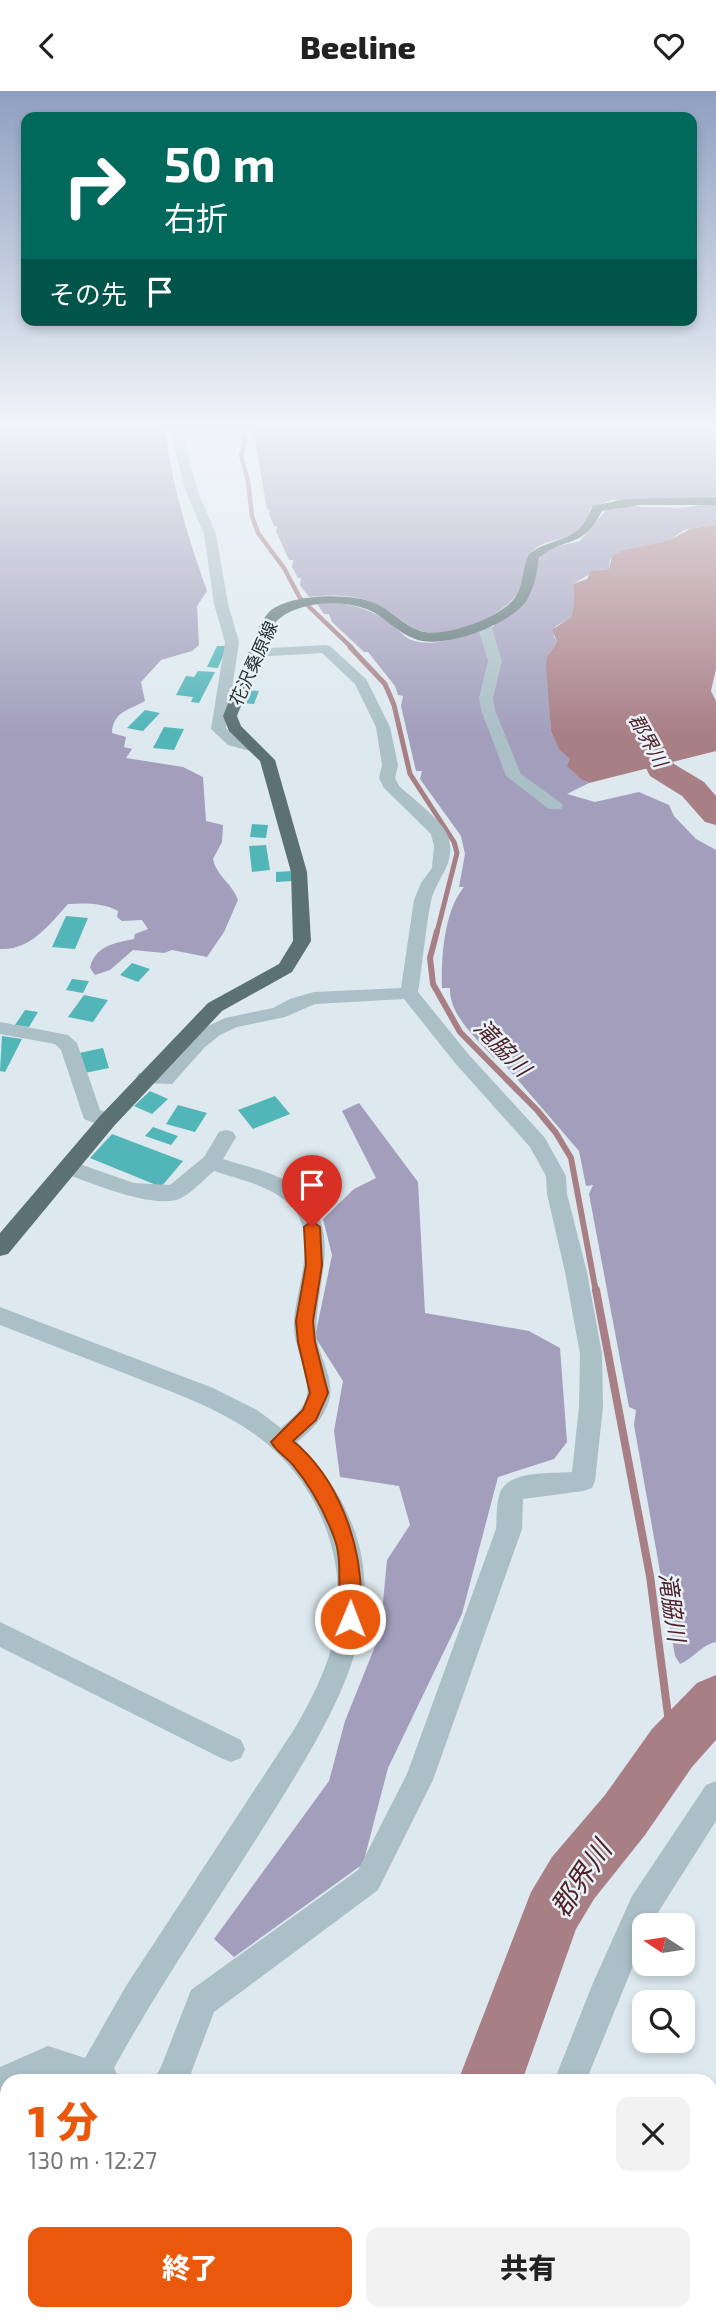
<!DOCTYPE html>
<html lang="ja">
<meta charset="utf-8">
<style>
:root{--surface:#fff;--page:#f2f2f2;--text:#222;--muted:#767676;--accent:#ea580c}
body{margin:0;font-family:"Exo 2","Noto Sans JP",sans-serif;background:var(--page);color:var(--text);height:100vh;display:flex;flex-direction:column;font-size:26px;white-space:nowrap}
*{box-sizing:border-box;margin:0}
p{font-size:23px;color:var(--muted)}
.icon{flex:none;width:38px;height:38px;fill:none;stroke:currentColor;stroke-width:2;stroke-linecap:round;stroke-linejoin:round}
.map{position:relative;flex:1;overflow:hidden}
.details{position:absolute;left:0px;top:1983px;width:718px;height:247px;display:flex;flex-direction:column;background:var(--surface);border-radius:21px 21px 0 0;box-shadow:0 4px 10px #0003}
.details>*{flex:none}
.guide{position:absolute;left:21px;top:21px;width:676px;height:214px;border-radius:14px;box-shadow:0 4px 10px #0003;background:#00695c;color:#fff;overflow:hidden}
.needle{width:46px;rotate:282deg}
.buttons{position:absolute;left:632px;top:1822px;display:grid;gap:14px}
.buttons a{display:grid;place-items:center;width:63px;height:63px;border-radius:14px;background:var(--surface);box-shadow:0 4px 10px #0003;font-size:35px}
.pin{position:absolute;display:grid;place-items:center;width:60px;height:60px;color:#fff;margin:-72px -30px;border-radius:50% 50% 50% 0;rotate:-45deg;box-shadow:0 0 7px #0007}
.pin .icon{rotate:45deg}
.me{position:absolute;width:77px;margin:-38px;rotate:1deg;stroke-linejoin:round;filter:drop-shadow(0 0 5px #0008)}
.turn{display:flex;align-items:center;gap:24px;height:147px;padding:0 28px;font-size:32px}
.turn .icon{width:91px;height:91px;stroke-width:2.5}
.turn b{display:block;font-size:49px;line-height:60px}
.then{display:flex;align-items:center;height:66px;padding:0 28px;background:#0003;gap:14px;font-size:26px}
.round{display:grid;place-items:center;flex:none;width:74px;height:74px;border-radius:14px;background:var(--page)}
.summary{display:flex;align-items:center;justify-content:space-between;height:119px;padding:0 28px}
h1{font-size:42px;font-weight:800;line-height:52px;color:var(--accent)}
.button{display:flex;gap:14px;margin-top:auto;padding:14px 28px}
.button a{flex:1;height:80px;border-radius:14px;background:var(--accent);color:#fff;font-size:28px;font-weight:800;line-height:80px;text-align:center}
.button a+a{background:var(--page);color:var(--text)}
header{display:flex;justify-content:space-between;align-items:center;height:91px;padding:0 28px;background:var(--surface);font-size:32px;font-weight:800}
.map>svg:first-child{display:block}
</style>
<header><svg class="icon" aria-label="back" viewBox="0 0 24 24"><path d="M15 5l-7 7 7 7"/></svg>Beeline<svg class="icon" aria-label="heart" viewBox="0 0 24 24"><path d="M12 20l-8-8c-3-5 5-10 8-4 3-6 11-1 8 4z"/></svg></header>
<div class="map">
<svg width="716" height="2229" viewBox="0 0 716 2229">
<rect width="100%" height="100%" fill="#dde9ef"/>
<path fill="#a29ebc" d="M 0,332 L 165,332 C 170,390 188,446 207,500 L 197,515 L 199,554 L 192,560 L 161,569 L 141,591 L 145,610 C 130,619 113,620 112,642 L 126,646 L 124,656 L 132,658 L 126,667 L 183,676 L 203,686 L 206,730 L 223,734 L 222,751 L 213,768 C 217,786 232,792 238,809 L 224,841 L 207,866 L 172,859 L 164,862 L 133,859 L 110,879 L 95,884 L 90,877 C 95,855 114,852 134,848 L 135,843 L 148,838 L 142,829 L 122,830 L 117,826 L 118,820 C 104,812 84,812 68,813 C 50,833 30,860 0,858 Z
M 248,332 L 716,332 L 716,405 L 681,410 L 612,409 L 591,417 C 588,423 586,432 582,436 C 569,451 543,447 530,462 C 523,471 526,496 511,510 C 491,530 445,549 418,539 C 403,533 392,520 377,513 C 357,504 331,503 309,506 L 300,494 L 301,487 L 298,487 L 292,476 L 293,469 L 289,469 L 276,440 L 277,435 L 274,435 L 269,423 L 270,419 L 267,418 L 254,344 L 251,343 Z
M 716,412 L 716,433 L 684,439 L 670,449 L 623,459 L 610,468 L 609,478 L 597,479 L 573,493 L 574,512 L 571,526 L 555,536 L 554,546 L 557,551 L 547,566 L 551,641 C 556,652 562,657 568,665 C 577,677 572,684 589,692 L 567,703 L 595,711 L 639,701 L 669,714 L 674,725 L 696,748 L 716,759 L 716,1551 C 701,1554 694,1567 680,1573 L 675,1565 L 634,1334 L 636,1319 L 629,1316 L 589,1103 L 593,1094 L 586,1095 L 579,1060 L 505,974 L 502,966 L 494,967 C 477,948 449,924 450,897 L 442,897 C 441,867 444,820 464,796 L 459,796 L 465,763 L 461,745 L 420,688 L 422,680 L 416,680 L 401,615 L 403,605 L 398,604 L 395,595 L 368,561 L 364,561 L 332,531 L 329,523 L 324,523 L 317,513 C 343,508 372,518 393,534 C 402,542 406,549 419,551 C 442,555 471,542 493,536 C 501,524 515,523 524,512 C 537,498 534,480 541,464 L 554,456 L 580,450 L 606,419 L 624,415 L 680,417 Z
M 359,1012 L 418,1091 L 425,1222 L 529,1240 L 560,1257 L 567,1351 L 554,1368 L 498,1386 L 462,1523 L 388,1677 L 363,1773 L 234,1866 L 214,1848 L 329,1690 L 345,1630 L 380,1543 L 387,1469 L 410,1434 L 399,1395 L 340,1386 L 334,1340 L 343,1290 L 315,1246 L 332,1164 L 323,1128 L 354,1098 L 376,1087 L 342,1020 Z"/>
<path fill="#a97f86" d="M 716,433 L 716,578 L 711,600 L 716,610 L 716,660 L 589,692 L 581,688 L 567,675 L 570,668 L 560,659 L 551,641 L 546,574 L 547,566 L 557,551 L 552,539 L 571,526 L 574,512 L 573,493 L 587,488 L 591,480 L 609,478 L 612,465 L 623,459 L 670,449 L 690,438 Z"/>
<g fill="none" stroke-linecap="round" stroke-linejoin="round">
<path stroke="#a97f86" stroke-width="4.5" d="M 243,332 L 245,351 L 241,364 L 248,390 L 252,425 L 258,442 L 284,477 L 300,507 L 352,557"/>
<path stroke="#a97f86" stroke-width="5" d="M 350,556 L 385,593 L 394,614 L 410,683 L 454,751 L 457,762 L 437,841"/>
<path stroke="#a97f86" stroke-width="6" d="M 437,840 L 430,867 L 433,893 L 460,941 L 537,1019 L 556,1042 L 571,1067 L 596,1201"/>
<path stroke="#a97f86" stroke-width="8" d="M 596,1199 L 650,1485 L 672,1655"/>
<path stroke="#a97f86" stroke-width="10" d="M 672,1653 L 672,1657"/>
<path fill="#a97f86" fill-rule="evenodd" d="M 634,615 L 644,618 L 649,624 L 674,673 L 704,691 L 716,705 L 716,734 L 705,731 L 682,705 L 650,685 L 619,624 L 624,618 Z
M 716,1584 L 716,1649 L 692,1676 L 645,1744 L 594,1808 L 576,1838 L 522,1990 L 458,1990 L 531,1801 L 552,1766 L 605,1704 L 652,1638 L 697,1592 Z
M 354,2222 L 426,2222 L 423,2229 L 352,2229 Z"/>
</g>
<path fill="#52b5b8" d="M 217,555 L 227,555 L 218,577 L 207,576 Z
M 198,580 L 215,581 L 199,612 L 191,611 L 193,606 L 176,604 L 186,585 L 194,586 Z
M 246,599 L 259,600 L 254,613 L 241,612 Z
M 145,619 L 160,622 L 143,640 L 127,637 Z
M 164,636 L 184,638 L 174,659 L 153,657 Z
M 252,733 L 268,734 L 266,747 L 250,746 Z
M 266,754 L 270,779 L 252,781 L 249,755 Z
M 292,780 L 293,790 L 276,791 L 276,781 Z
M 66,825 L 88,827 L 75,858 L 52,856 Z
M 132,872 L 150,878 L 138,891 L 120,884 Z
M 72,888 L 89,890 L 83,902 L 66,899 Z
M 84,904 L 108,909 L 93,931 L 68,926 Z
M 25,919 L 38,921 L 29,936 L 15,934 Z
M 2,945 L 22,948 L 5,981 L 0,980 Z
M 103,957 L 109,977 L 85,982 L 79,962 Z
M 150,1000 L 168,1008 L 152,1023 L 134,1015 Z
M 275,1005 L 290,1023 L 253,1038 L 238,1019 Z
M 178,1014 L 207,1022 L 195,1041 L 166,1033 Z
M 153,1036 L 178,1045 L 171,1054 L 145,1045 Z
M 112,1043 L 183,1070 L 161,1096 L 90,1067 Z"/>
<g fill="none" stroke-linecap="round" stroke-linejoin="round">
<path fill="#aabfc6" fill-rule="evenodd" d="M 173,332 L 183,332 L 186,356 L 198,401 L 216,443 L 228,513 L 239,551 L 226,637 L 238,648 L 255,652 L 258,655 L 250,660 L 228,654 L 211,638 L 225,551 L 214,513 L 204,443 L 186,401 L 174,356 Z
M 484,530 L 491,534 L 502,570 L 493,607 L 495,619 L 518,676 L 521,683 L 561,712 L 563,715 L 561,718 L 549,718 L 506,685 L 481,619 L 479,607 L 488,570 L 477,534 Z
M 325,554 L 330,555 L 366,588 L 390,636 L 398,674 L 395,687 L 399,695 C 411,706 443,730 448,745 C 457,773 437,785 431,810 C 425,840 423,871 418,901 L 469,964 L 545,1047 L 566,1085 L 567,1103 L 587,1181 L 602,1263 L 603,1316 L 595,1390 L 592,1397 L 583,1400 L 523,1408 L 522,1438 L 433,1689 L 378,1799 L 214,1921 L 188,1990 L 153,1990 L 161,1976 L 191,1899 L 358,1779 L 407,1683 L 496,1438 C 497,1428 496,1415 499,1405 C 506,1378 550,1383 572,1381 L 579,1316 L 580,1263 L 565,1181 L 547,1103 L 546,1085 L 530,1056 L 455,972 L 404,908 L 315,913 L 285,926 L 237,936 L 220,944 L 205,956 L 172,993 L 139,992 L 136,987 L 139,982 L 160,981 L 191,948 L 206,936 L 225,927 L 273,917 L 290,908 L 314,901 L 401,897 L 414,809 L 421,792 L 432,777 L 434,755 L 431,743 L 384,697 L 379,687 L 382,674 L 376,636 L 355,593 L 322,562 L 254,566 L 247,562 L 254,558 Z
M 0,931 L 68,944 L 77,952 L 100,1019 L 114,1025 L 117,1030 L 114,1035 L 107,1037 L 84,1028 L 61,959 L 55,953 L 0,943 Z
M 226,1039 L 233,1041 L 236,1046 L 223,1068 C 250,1077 291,1084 309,1108 C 342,1152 312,1199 317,1248 C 320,1268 335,1288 329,1310 C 324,1327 311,1340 297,1351 C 426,1485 345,1606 265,1734 C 218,1809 168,1882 124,1959 L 114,1977 L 120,1990 L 56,1990 L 48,1987 L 42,1990 L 7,1990 L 7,2005 L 0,2008 L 0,1976 L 48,1955 L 85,1967 L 126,1895 L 295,1637 C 310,1611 324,1584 332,1555 C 353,1474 319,1386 250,1340 C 215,1316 174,1302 134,1286 C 89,1269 45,1251 0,1234 L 0,1216 L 213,1297 L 257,1319 L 281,1337 C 291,1328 305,1318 307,1304 C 310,1279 292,1256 294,1230 C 296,1198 315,1155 298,1124 C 282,1097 241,1089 214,1080 C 204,1088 193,1101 181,1107 C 156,1120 86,1090 61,1081 L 58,1076 L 61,1071 L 68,1069 L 134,1092 L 170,1094 L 204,1066 L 219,1041 Z
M 0,1531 L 241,1649 L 245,1658 L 241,1667 L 231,1671 L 221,1667 L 0,1556 Z
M 716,1690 L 716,1730 L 650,1834 L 644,1834 L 644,1848 L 586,1990 L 554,1990 L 593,1892 L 632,1805 L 706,1694 Z
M 24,2222 L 60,2222 L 60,2229 L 24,2229 Z
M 461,2222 L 496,2222 L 495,2229 L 459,2229 Z"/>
<path fill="#5b7174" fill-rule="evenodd" d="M 716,406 L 716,414 L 640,414 L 602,420 C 582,460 565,444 539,467 C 537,482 534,501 524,513 C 506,535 442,559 415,548 C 398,542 385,526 369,519 C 342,507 292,510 273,534 L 237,625 L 241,635 L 275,669 L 307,781 L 311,850 L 292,881 L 222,920 L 114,1035 L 8,1163 L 0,1165 L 0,1142 L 100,1025 L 208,912 L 279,873 L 293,850 L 291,781 L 260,670 L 229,640 L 223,625 L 260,533 C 263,529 266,524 270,520 C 291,502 356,501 379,514 C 393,521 409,539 425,541 C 448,545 498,527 513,509 C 524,496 522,477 529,463 C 544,450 567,451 581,436 C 586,430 589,422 593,415 L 625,408 Z"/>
</g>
<linearGradient id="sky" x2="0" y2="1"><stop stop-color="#8f9fc1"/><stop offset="0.52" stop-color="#f0f5f8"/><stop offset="1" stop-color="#f0f5f8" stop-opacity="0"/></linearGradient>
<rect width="716" height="644" fill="url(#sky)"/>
<path fill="#ea580c" stroke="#983908" stroke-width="2" d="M 312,1130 L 320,1136 L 322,1174 L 313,1230 L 315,1251 L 328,1302 L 316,1329 L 293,1350 C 338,1387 361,1451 361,1507 C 360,1516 361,1525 357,1534 L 350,1537 L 343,1534 C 335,1516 344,1474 335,1449 C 325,1421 312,1397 293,1374 C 286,1366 276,1360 271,1351 L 303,1319 L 310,1302 L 298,1251 L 296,1230 L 306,1174 L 304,1136 Z"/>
<g text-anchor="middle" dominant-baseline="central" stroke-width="5" stroke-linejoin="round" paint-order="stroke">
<g font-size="18" fill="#293334" stroke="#e8f2f7">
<text transform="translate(253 572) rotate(-66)">花沢桑原線</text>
</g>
<g font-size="19" font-style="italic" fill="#51232a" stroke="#e8f2f7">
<text transform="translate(649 649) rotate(61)">郡界川</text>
</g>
<g font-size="23" font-style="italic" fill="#51232a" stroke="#e8f2f7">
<text transform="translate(503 956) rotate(46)">滝脇川</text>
<text transform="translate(673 1516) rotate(82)">滝脇川</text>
</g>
<g font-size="28" font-style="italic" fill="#51232a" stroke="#e8f2f7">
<text transform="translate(580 1787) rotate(-56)">郡界川</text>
</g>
</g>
</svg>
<div class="buttons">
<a><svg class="needle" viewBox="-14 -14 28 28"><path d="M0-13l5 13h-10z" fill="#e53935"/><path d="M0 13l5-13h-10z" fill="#767676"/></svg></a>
<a><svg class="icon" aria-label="search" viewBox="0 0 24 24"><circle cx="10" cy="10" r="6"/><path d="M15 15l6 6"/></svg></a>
</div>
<div class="pin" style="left:312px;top:1136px;background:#d93025"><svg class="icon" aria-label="arrive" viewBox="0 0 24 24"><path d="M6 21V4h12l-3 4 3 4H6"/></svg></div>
<svg class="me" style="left:350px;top:1528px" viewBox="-20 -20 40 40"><circle r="17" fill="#ea580c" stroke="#fff" stroke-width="3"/><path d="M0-11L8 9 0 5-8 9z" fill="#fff"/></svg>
<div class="guide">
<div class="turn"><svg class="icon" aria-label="right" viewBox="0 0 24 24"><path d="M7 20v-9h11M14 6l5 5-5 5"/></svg><div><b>50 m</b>右折</div></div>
<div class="then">その先<svg class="icon" aria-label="arrive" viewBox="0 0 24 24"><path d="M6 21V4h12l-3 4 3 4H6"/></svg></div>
</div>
<section class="details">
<div class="summary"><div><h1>1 分</h1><p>130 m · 12:27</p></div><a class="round"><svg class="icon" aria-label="close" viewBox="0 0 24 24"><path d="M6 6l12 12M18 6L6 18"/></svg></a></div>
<div class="button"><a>終了</a><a>共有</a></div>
</section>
</div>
